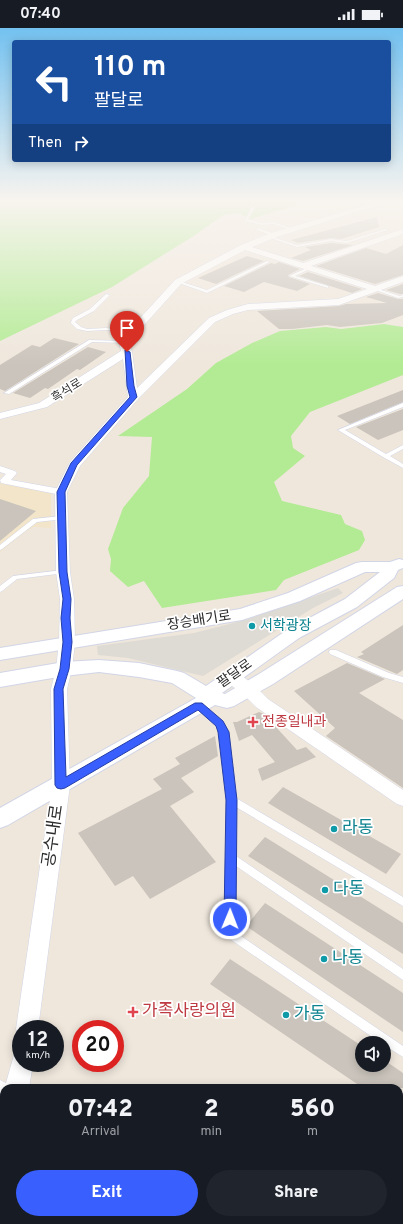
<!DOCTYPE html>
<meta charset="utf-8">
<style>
:root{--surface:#171b24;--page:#20242c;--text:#f1f3f6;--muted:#9ea1a6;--accent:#395fff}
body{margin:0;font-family:Overpass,"Noto Sans KR",sans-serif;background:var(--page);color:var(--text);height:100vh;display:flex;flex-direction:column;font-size:15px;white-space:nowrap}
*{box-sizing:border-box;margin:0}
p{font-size:13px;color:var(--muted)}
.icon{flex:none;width:22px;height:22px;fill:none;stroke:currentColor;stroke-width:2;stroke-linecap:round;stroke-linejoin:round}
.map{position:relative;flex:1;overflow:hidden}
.sheet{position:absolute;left:0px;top:1056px;width:403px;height:140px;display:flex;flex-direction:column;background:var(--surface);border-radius:12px 12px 0 0;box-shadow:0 2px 10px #0003}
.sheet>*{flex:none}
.banner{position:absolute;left:12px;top:12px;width:379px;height:122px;border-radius:4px;box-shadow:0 2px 10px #0003;background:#1a4fa0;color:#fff;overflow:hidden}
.controls{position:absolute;left:355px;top:1008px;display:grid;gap:8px}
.controls a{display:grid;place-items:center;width:36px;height:36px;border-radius:50%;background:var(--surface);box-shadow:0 2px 10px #0003;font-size:20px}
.speed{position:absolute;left:12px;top:992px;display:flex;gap:8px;font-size:20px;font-weight:700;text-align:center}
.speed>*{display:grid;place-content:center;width:52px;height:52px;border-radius:50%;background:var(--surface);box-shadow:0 2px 10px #0003;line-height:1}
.speed small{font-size:10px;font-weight:400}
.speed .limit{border:6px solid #d22;background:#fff;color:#111}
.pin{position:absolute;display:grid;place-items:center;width:34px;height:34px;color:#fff;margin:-41px -17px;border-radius:50% 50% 50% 0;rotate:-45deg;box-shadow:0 0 4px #0007}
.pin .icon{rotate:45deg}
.me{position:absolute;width:44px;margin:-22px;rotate:1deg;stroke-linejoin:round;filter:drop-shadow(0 0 3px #0008)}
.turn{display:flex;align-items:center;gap:14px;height:84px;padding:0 16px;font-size:18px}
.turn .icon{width:52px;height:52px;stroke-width:2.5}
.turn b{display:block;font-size:28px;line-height:34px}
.then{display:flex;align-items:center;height:38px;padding:0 16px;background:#0003;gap:8px;font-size:15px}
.eta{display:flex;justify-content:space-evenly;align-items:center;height:68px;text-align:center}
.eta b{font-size:24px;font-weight:800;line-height:28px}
.button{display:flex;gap:8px;margin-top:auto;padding:8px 16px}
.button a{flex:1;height:46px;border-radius:24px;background:var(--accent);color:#fff;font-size:16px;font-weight:800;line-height:46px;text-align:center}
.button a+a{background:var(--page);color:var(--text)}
.status{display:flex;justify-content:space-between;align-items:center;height:28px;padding:0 20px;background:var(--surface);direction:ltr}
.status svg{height:11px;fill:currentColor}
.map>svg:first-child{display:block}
</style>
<div class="status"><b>07:40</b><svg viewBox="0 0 49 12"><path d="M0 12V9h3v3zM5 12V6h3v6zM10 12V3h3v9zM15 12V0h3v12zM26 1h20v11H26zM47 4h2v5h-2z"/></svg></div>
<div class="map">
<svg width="403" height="1196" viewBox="0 0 403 1196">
<rect width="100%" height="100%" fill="#efe7dc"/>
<path fill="#f2e5ca" d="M 0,453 L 51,464 L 51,500 L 34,499 L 26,503 L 0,524 Z"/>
<path fill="#b2eb93" d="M 0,171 L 294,171 L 297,177 L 251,191 L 239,185 L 223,187 L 195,207 L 112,259 L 0,313 Z
M 384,296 L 403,299 L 403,347 L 310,384 L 291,408 L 293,420 L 305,428 L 274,454 L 282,473 L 341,487 L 345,496 L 362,503 L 365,512 L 359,522 L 284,552 L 276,562 L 162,580 L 144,553 L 128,559 L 110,543 L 111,531 L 108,521 L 123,480 L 149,448 L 152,409 L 118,408 L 187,361 L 216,335 L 252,315 L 280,303 L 326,299 L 341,301 Z"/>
<path fill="#dedad4" d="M 338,560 L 343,565 L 313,580 L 203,648 L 128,630 L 98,627 L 97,618 L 194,605 L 245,592 Z"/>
<path fill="#cac4bc" d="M 377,189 L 379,199 L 341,211 L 331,210 L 298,215 L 291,212 Z
M 331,215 L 353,217 L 303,233 L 291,230 L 311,222 L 305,219 Z
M 403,217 L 403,247 L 375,256 L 316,238 L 366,220 L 386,226 Z
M 247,228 L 264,233 L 216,256 L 198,250 Z
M 279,234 L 300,241 L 288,247 L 289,249 L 310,256 L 297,263 L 264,254 L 244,264 L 224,258 L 271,235 L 275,236 Z
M 308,244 L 362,261 L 352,265 L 299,248 Z
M 403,256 L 403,266 L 400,266 L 386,262 Z
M 378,265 L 398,271 L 403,271 L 403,287 L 382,295 L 340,299 L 327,297 L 292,301 L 279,301 L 257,283 L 339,278 L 346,276 L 387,275 L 366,269 Z
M 54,310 L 79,316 L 5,363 L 0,361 L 0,337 L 32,317 L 40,319 Z
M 88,319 L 106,324 L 80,342 L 77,341 L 48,361 L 45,360 L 30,370 L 13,365 Z
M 403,362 L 403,374 L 350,396 L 337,388 Z
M 403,381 L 403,402 L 378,412 L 356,399 Z
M 0,471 L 36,483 L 0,513 Z
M 403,597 L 403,642 L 397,646 L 357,629 L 364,626 L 361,624 Z
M 347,635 L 385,651 L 359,665 L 403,692 L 403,760 L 326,708 L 335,700 L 294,663 Z
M 259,684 L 264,686 L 297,722 L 306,719 L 316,729 L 262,753 L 258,741 L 275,734 L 252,707 L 239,713 L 233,694 L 237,694 Z
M 215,708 L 218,728 L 181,750 L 194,764 L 170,778 L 216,834 L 150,871 L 133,848 L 115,858 L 78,805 L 162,761 L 153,751 L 180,736 L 175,730 Z
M 283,759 L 401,826 L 386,846 L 268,775 Z
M 265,809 L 403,895 L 403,926 L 248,828 Z
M 265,875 L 403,965 L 403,1004 L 246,898 Z
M 230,931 L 362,1018 L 362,1037 L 384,1037 L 384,1032 L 403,1045 L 403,1060 L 363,1060 L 210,956 Z"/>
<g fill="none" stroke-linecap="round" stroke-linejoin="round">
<defs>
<path id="service" d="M 253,179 L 255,180 L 248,191 L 261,195 L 273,194 L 293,201 L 291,202 L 273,196 L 261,197 L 245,193 L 251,180 Z
M 258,200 L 275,206 L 276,207 L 273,208 L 257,202 L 256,201 Z
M 385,201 L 388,202 L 347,215 L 331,213 L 297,219 L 267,209 L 270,208 L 297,217 L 331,211 L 347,213 Z
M 267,233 L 270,234 L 207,265 L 176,254 L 179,253 L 207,262 Z
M 311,238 L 314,239 L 295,248 L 328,258 L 328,260 L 289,248 Z
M 375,260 L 400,268 L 403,267 L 403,269 L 398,270 L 375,262 Z
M 106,266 L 110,267 L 94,283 L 77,292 L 75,294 L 81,299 L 87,301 L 106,300 L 133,303 L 135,304 L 135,305 L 106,302 L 87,303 L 77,301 L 71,295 L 71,294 L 73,290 L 90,281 Z
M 89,312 L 124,313 L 126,314 L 124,315 L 92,314 L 9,366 L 4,365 Z
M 403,375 L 403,379 L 345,402 L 386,426 L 403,417 L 403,421 L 390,428 L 403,436 L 403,440 L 383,429 L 338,402 Z
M 62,488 L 64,489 L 65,490 L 64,491 L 37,494 L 2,521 L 0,522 L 0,517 L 33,491 Z
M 63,542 L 66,544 L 65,545 L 17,551 L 2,563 L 0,564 L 0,558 L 13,548 Z
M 330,622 L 336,622 L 389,645 L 403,649 L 403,655 L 383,649 L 330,626 L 329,624 Z
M 199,674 L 202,675 L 223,694 L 228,704 L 236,770 L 403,869 L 403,878 L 236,779 L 236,828 L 403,941 L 403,952 L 236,838 L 235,904 L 403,1018 L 403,1029 L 384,1017 L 384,1015 L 381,1015 L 227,909 L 225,906 L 228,772 L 220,704 L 217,698 L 196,679 L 195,677 L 196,675 Z
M 399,1112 L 403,1114 L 403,1126 L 399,1124 Z"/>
<path id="pedestrian" d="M 0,438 L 15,443 L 17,445 L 11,452 L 61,461 L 66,464 L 61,467 L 1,455 L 0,452 L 6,446 L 0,444 Z"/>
<path id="minor" d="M 386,171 L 398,171 L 277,209 L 252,219 L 303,235 L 403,201 L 403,206 L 311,238 L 375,258 L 403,248 L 403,254 L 339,277 L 248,282 L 233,286 L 215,294 L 138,371 L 80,438 L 67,464 L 70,544 L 74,571 L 75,614 L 72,641 L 67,661 L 70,757 L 38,1001 L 21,1001 L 21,1009 L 19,1009 L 16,1001 L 52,757 L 51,661 L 56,641 L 59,614 L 60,571 L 56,544 L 55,464 L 70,434 L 128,369 L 123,331 L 47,379 L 0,391 L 0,385 L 39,375 L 121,323 L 119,314 L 120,312 L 175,252 L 241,217 L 271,205 ZM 245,222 L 367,261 L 338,271 L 248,276 L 227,282 L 209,290 L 137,360 L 132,324 L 129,314 L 181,256 Z
M 231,643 C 246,648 257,660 268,671 L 403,762 L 403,778 L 397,776 L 256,679 L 242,665 L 225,653 L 223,649 L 225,645 Z
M 21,1024 L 21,1035 L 33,1035 L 29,1060 L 4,1060 L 4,1078 L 0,1076 L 0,1052 L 6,1055 L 14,1027 Z
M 4,1094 L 4,1125 L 0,1127 L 0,1096 Z
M 287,1192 L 332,1192 L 334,1196 L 285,1196 Z"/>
<path id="tertiary" d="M 399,531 L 403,532 L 403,540 L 398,542 L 394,550 L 357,579 L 299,610 L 222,665 L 225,666 L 259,646 L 397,559 L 403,558 L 403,571 L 273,656 L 234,678 L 227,680 L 215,677 L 8,797 L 0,800 L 0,780 L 196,670 L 172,655 L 139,649 L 99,644 L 64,648 L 0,659 L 0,645 L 64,634 L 99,632 L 139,635 L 177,643 L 184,645 L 206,658 L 287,602 L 345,571 L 380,544 L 365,544 L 300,573 L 242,592 L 0,632 L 0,620 L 240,581 L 288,565 L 356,535 L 362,534 L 390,534 Z"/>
</defs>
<use href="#service" stroke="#d1d5e6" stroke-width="1"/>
<use href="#pedestrian" stroke="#d1d5e6" stroke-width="1"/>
<use href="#minor" stroke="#d1d5e6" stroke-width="1"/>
<use href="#tertiary" stroke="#d1d5e6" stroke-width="2"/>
<use href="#service" fill="#fff" fill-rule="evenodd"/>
<use href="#pedestrian" fill="#fff" fill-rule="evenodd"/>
<use href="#minor" fill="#fff" fill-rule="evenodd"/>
<use href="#tertiary" fill="#fff" fill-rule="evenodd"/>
</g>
<linearGradient id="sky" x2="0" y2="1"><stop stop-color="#73c1f0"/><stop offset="0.51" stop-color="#f8f4ef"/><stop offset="1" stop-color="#f8f4ef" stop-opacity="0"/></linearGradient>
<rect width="403" height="338" fill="url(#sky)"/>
<path fill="#395fff" stroke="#253ea6" d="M 125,322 L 130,324 L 134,358 L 137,369 L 77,437 L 65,464 L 67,544 L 71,571 L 70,590 L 72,614 L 69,641 L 63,661 L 66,749 L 195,675 L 202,675 L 223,693 L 229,704 L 237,772 L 236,891 L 235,895 L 230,896 L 226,895 L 224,891 L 226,772 L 218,704 L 216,698 L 198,682 L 65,760 L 61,761 L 57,760 L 55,757 L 54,661 L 60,641 L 63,614 L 61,590 L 63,571 L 59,544 L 57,464 L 71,435 L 130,369 L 127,358 Z"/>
<g fill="#0f9aa8" stroke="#fff" stroke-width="1.5">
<circle cx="252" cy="598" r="4"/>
<circle cx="334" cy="801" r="4"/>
<circle cx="325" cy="862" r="4"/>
<circle cx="324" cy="931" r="4"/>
<circle cx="286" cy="987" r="4"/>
</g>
<g fill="#e0444e" stroke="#fff" stroke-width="1.5">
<path d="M251 688h4v4h4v4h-4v4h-4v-4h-4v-4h4z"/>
<path d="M131 978h4v4h4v4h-4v4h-4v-4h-4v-4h4z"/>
</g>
<g text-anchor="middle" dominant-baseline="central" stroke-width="3.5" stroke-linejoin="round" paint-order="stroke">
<g font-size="12" fill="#2c2c2c" stroke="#fff">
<text transform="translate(67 363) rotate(-32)">흑석로</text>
</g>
<g font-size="14" fill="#2c2c2c" stroke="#fff">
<text transform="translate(199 593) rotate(-9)">장승배기로</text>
<text transform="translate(235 646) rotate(-35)">팔달로</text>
</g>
<g font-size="14" fill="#0d838f" stroke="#fff" text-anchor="start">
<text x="260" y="598">서학광장</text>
</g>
<g font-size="14" fill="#be3a42" stroke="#fff" text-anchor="start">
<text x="262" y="694">전종일내과</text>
</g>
<g font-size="17" fill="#0d838f" stroke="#fff" text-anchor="start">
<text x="342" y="801">라동</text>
<text x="333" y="862">다동</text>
<text x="332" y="931">나동</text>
<text x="294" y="987">가동</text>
</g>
<g font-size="17" fill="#2c2c2c" stroke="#fff">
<text transform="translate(54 808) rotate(-82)">공수내로</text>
</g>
<g font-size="17" fill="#be3a42" stroke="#fff" text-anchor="start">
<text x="142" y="984">가족사랑의원</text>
</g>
</g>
</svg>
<div class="controls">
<a><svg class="icon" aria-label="sound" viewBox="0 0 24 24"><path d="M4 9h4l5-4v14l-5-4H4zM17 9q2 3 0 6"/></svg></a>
</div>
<div class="speed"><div>12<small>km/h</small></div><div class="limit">20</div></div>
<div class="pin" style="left:127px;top:324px;background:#d93025"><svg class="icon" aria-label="arrive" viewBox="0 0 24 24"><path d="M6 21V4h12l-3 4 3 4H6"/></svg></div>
<svg class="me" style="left:230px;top:891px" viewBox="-20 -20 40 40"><circle r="17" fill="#395fff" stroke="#fff" stroke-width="3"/><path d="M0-11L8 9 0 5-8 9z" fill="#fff"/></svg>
<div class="banner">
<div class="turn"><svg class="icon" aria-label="left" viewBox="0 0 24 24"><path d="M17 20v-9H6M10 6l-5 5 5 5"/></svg><div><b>110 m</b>팔달로</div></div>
<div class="then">Then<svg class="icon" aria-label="right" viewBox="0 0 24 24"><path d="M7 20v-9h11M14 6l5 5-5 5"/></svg></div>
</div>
<section class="sheet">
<div class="eta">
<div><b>07:42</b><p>Arrival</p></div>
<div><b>2</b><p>min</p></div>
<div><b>560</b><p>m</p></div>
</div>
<div class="button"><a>Exit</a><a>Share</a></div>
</section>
</div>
